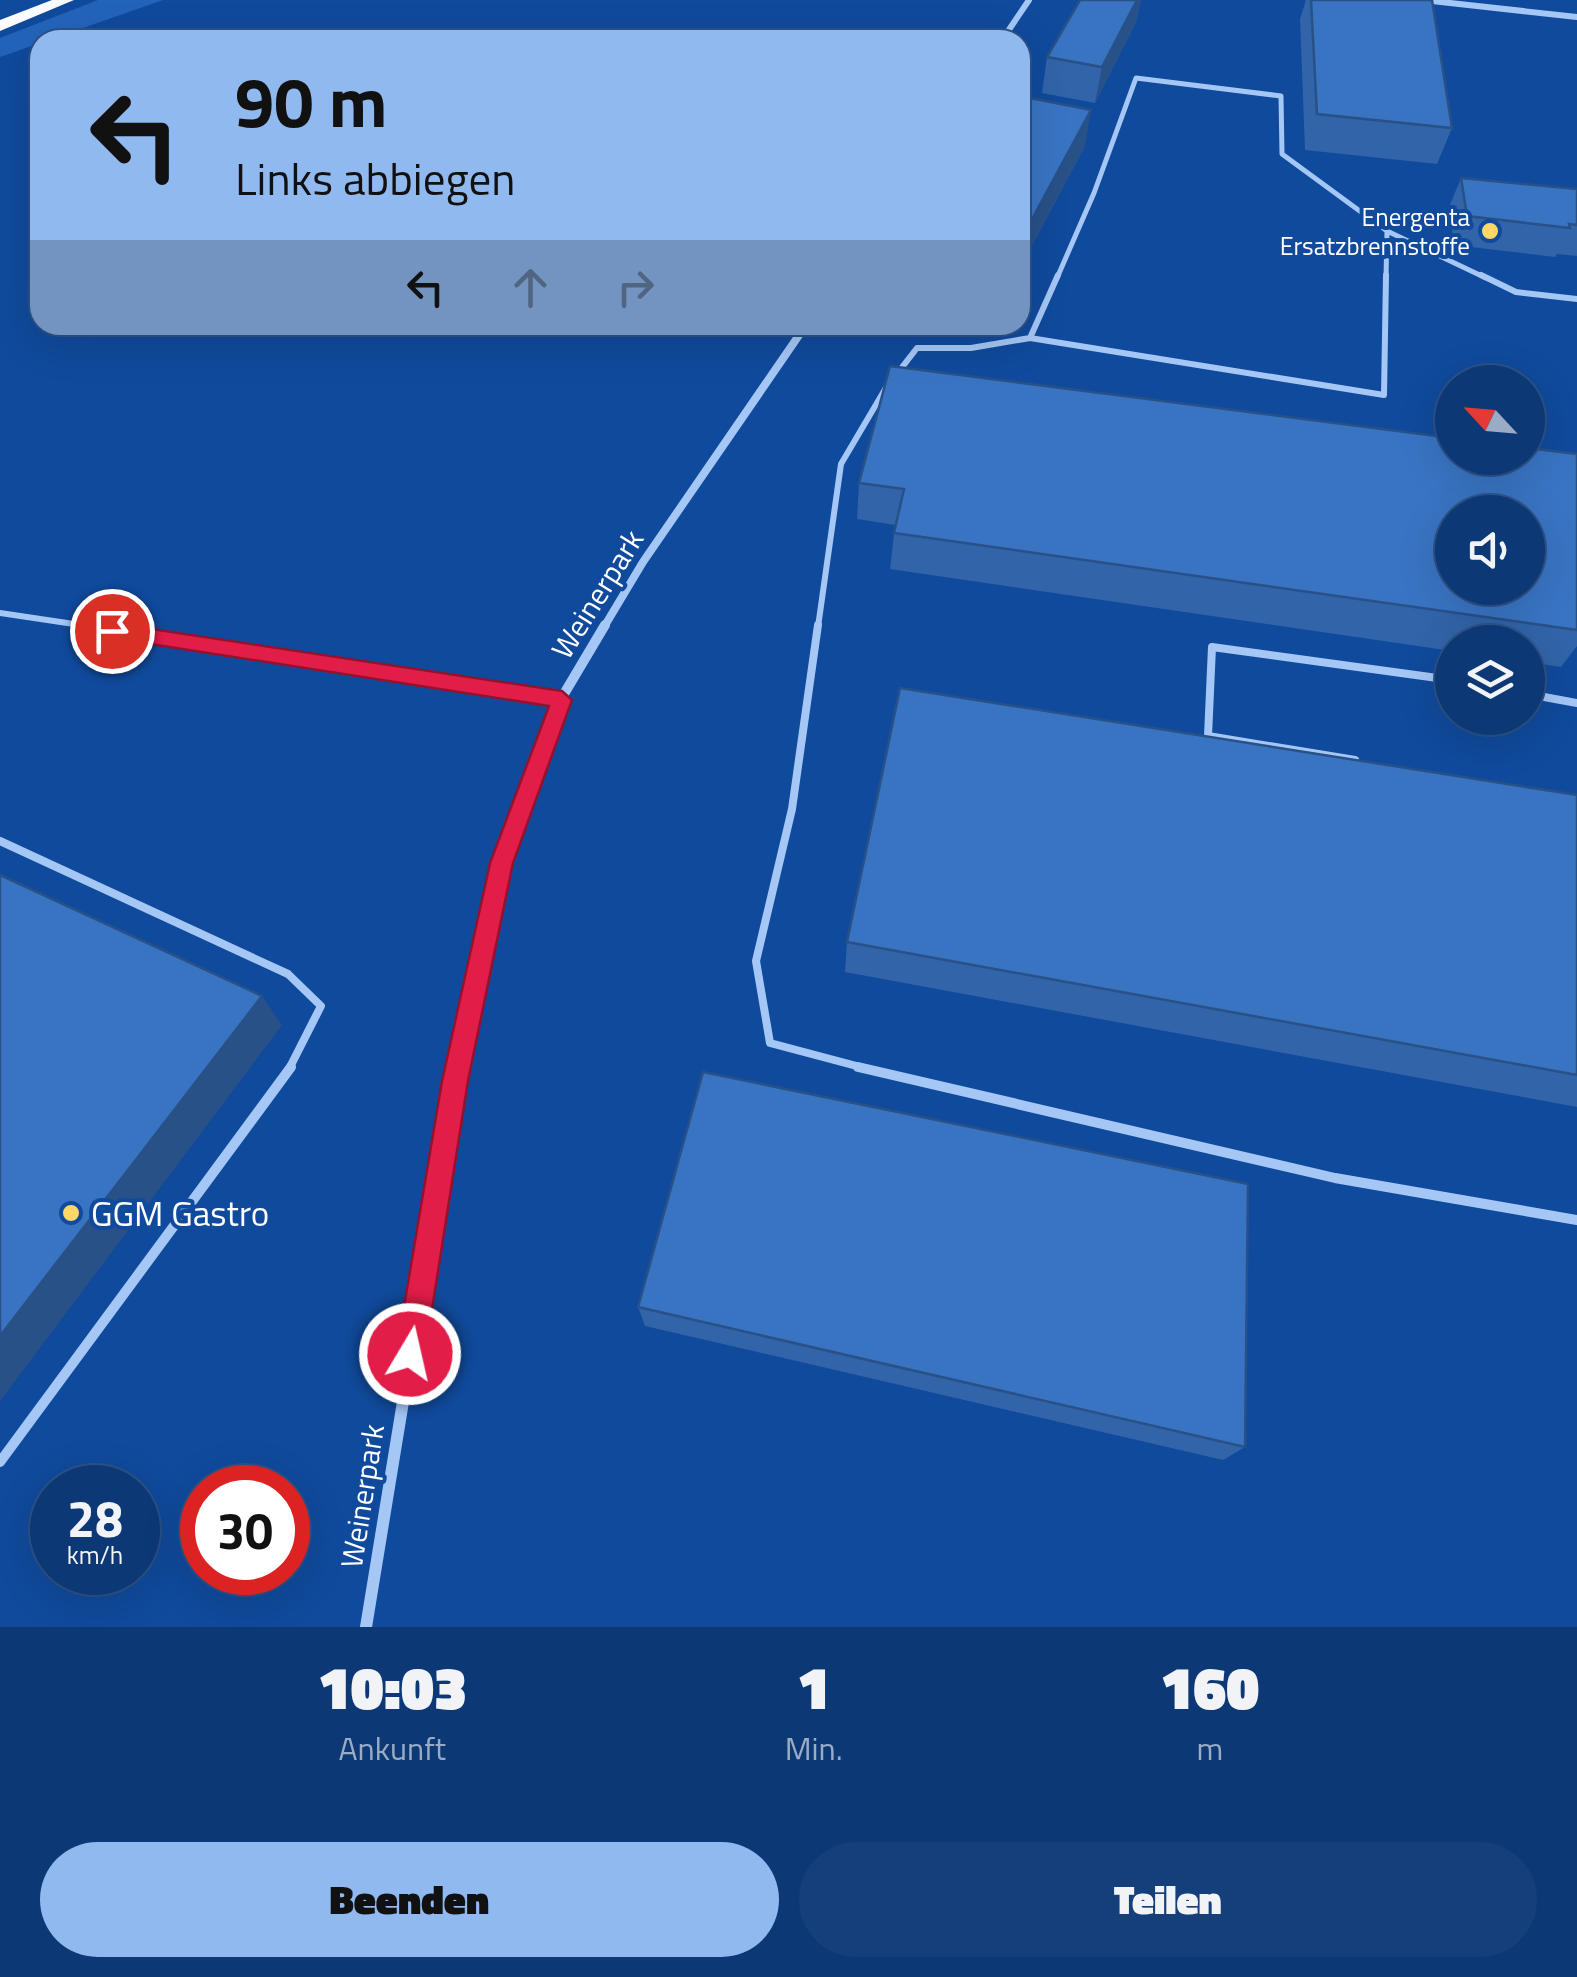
<!DOCTYPE html>
<html lang="de">
<style>
:root{--surface:#0c3875;--page:#153f7a;--text:#f1f3f6;--muted:#9aacc5;--line:#2c5287;--accent:#90b9f0}
body{margin:0;font-family:"Titillium Web",sans-serif;background:var(--page);color:var(--text);height:100vh;display:flex;flex-direction:column;font-size:38px;white-space:nowrap}
*{box-sizing:border-box;margin:0}
p{font-size:32px;color:var(--muted)}
.icon{flex:none;width:55px;height:55px;fill:none;stroke:currentColor;stroke-width:2;stroke-linecap:round;stroke-linejoin:round}
.map{position:relative;height:1627px;overflow:hidden}
.details{display:flex;flex-direction:column;background:var(--surface);flex:1}
.details>*{flex:none}
.banner{position:absolute;left:30px;top:30px;width:1000px;height:305px;border-radius:30px;box-shadow:0 10px 40px #0002,0 0 0 2px var(--line);background:#90b9f0;color:#111;overflow:hidden}
.needle{width:65px;rotate:296deg}
.controls{position:absolute;left:1435px;top:365px;display:grid;gap:20px}
.controls a{display:grid;place-items:center;width:110px;height:110px;border-radius:50%;background:var(--surface);box-shadow:0 10px 40px #0002,0 0 0 2px var(--line);font-size:50px}
.speed{position:absolute;left:30px;top:1465px;display:flex;gap:20px;font-size:50px;font-weight:700;text-align:center}
.speed>*{display:grid;place-content:center;width:130px;height:130px;border-radius:50%;background:var(--surface);box-shadow:0 10px 40px #0002,0 0 0 2px var(--line);line-height:1}
.speed small{font-size:25px;font-weight:400}
.speed .limit{border:15px solid #d22;background:#fff;color:#111}
.pin{position:absolute;display:grid;place-items:center;width:85px;height:85px;color:#fff;margin:-42px;border:5px solid #fff;border-radius:50%;box-shadow:0 2px 10px #0007}
.me{position:absolute;width:110px;margin:-55px;rotate:9deg;stroke-linejoin:round;filter:drop-shadow(0 0 8px #0008)}
.turn{display:flex;align-items:center;gap:35px;height:210px;padding:0 40px;font-size:45px}
.turn .icon{width:130px;height:130px;stroke-width:2.5}
.turn b{display:block;font-size:70px;line-height:85px}
.lanes{display:flex;align-items:center;height:95px;padding:0 40px;background:#0003;justify-content:center;gap:50px;direction:ltr}
.lanes .off{opacity:.35}
.eta{display:flex;justify-content:space-evenly;align-items:center;height:170px;text-align:center}
.eta b{font-size:60px;font-weight:800;line-height:70px}
.primary-button{display:flex;gap:20px;margin-top:auto;padding:20px 40px}
.primary-button a{flex:1;height:115px;border-radius:60px;background:var(--accent);color:#111;font-size:40px;font-weight:800;line-height:115px;text-align:center}
.primary-button a+a{background:var(--page);color:var(--text)}
.map>svg:first-child{display:block}
</style>
<div class="map">
<svg width="1577" height="1627" viewBox="0 0 1577 1627">
<rect width="100%" height="100%" fill="#104a9c"/>
<path fill="#2364bb" d="M 98,0 L 163,0 L 0,57 L 0,38 Z"/>
<g fill="none" stroke-linecap="round" stroke-linejoin="round">
<path stroke="#a5c7f5" stroke-width="5" d="M 1387,231 L 1486,278
M 1057,278 L 1094,193 L 1136,78 L 1281,96 L 1282,154 L 1387,231
M 1386,278 L 1387,231"/>
<path stroke="#a5c7f5" stroke-width="6" d="M 1058,275 L 1030,338 L 1384,395 L 1386,275
M 1481,275 L 1516,292 L 1577,299
M 896,375 L 917,348 L 971,348 L 1030,338
M 0,613 L 94,627
M 818,627 L 841,464 L 887,386"/>
<path stroke="#a5c7f5" stroke-width="8" d="M 77,625 L 561,699
M 818,625 L 792,809 L 756,961 L 770,1043 L 868,1069
M 1528,694 L 1577,703
M 1355,760 L 1208,736 L 1212,647 L 1452,680
M 0,841 L 288,974 L 321,1006 L 289,1069"/>
<path stroke="#a5c7f5" stroke-width="10" d="M 858,1067 L 1335,1178 L 1577,1220
M 0,1462 L 291,1067"/>
<path stroke="#a5c7f5" stroke-width="6" d="M 1423,0 L 1577,17
M 1002,40 L 1029,0"/>
<path stroke="#a5c7f5" stroke-width="8" d="M 604,627 L 643,562 L 806,325"/>
<path stroke="#a5c7f5" stroke-width="10" d="M 458,1069 L 502,863 L 561,699 L 605,625"/>
<path stroke="#a5c7f5" stroke-width="12" d="M 366,1627 L 458,1067"/>
<path fill="#f9fbff" fill-rule="evenodd" d="M 52,0 L 74,0 L 0,31 L 0,20 Z"/>
</g>
<path fill="#3164a8" d="M 1080,0 L 1141,0 L 1136,22 L 1095,103 L 1042,93 L 1047,57 Z
M 1306,0 L 1432,0 L 1452,128 L 1437,164 L 1305,150 L 1300,19 Z
M 1020,96 L 1085,146 L 1020,268 Z
M 1461,178 L 1577,189 L 1577,256 L 1557,254 L 1555,257 L 1454,245 L 1449,207 Z
M 1577,454 L 1577,646 L 1561,667 L 1528,662 L 1528,642 L 1452,642 L 1452,651 L 890,569 L 895,525 L 857,519 L 859,483 Z
M 1577,795 L 1577,1107 L 845,972 L 847,942 Z
M 638,1307 L 1245,1447 L 1223,1460 L 645,1326 Z"/>
<path fill="#285188" d="M 1137,0 L 1141,0 L 1136,22 L 1095,103 L 1102,67 Z
M 1091,110 L 1085,146 L 1020,268 L 1025,232 Z
M 262,996 L 282,1025 L 0,1401 L 0,1336 Z"/>
<path fill="#3974c3" stroke="#285188" stroke-width="2.5" fill-rule="evenodd" d="M 1080,0 L 1137,0 L 1102,67 L 1047,57 Z
M 1311,0 L 1432,0 L 1452,128 L 1317,114 Z
M 1020,96 L 1091,110 L 1025,232 L 1020,230 Z
M 1461,178 L 1577,189 L 1577,225 L 1569,224 L 1570,228 L 1467,216 Z
M 890,366 L 1452,438 L 1452,458 L 1528,458 L 1528,448 L 1577,454 L 1577,630 L 894,533 L 904,489 L 859,483 ZM 1452,512 L 1528,512 L 1528,588 L 1452,588 Z
M 900,688 L 1577,795 L 1577,1075 L 847,942 Z
M 0,875 L 262,996 L 0,1336 Z
M 703,1072 L 1248,1184 L 1245,1447 L 638,1307 Z"/>
<path fill="#e11d48" stroke="#92132f" stroke-width="2.5" d="M 112,623 L 562,691 L 572,700 L 513,863 L 468,1081 L 425,1354 L 421,1364 L 410,1369 L 400,1364 L 396,1354 L 442,1081 L 490,863 L 549,706 L 112,638 L 102,631 Z"/>
<g fill="#ffd769" stroke="#104a9c" stroke-width="4">
<circle cx="1490" cy="231" r="10"/>
<circle cx="71" cy="1213" r="10"/>
</g>
<g text-anchor="middle" dominant-baseline="central" stroke-width="8" stroke-linejoin="round" paint-order="stroke">
<g font-size="25" fill="#fff" stroke="#104a9c" text-anchor="end">
<text x="1470" y="217">Energenta<tspan x="1470" dy="29">Ersatzbrennstoffe</tspan></text>
</g>
<g font-size="30" fill="#fff" stroke="#104a9c">
<text transform="translate(597 594) rotate(-58)">Weinerpark</text>
<text transform="translate(362 1496) rotate(-81)">Weinerpark</text>
</g>
<g font-size="35" fill="#fff" stroke="#104a9c" text-anchor="start">
<text x="91" y="1213">GGM Gastro</text>
</g>
</g>
</svg>
<div class="controls">
<a><svg class="needle" viewBox="-14 -14 28 28"><path d="M0-13l5 13h-10z" fill="#e53935"/><path d="M0 13l5-13h-10z" fill="#9aacc5"/></svg></a>
<a><svg class="icon" aria-label="sound" viewBox="0 0 24 24"><path d="M4 9h4l5-4v14l-5-4H4zM17 9q2 3 0 6"/></svg></a>
<a><svg class="icon" aria-label="layers" viewBox="0 0 24 24"><path d="M12 4l9 5-9 5-9-5zM3 14l9 5 9-5"/></svg></a>
</div>
<div class="speed"><div>28<small>km/h</small></div><div class="limit">30</div></div>
<div class="pin" style="left:112px;top:631px;background:#d93025"><svg class="icon" aria-label="arrive" viewBox="0 0 24 24"><path d="M6 21V4h12l-3 4 3 4H6"/></svg></div>
<svg class="me" style="left:410px;top:1354px" viewBox="-20 -20 40 40"><circle r="17" fill="#e11d48" stroke="#fff" stroke-width="3"/><path d="M0-11L8 9 0 5-8 9z" fill="#fff"/></svg>
<div class="banner">
<div class="turn"><svg class="icon" aria-label="left" viewBox="0 0 24 24"><path d="M17 20v-9H6M10 6l-5 5 5 5"/></svg><div><b>90 m</b>Links abbiegen</div></div>
<div class="lanes"><svg class="icon" aria-label="left" viewBox="0 0 24 24"><path d="M17 20v-9H6M10 6l-5 5 5 5"/></svg><svg class="icon off" aria-label="ahead" viewBox="0 0 24 24"><path d="M12 20V5M6 11l6-6 6 6"/></svg><svg class="icon off" aria-label="right" viewBox="0 0 24 24"><path d="M7 20v-9h11M14 6l5 5-5 5"/></svg></div>
</div>
</div>
<section class="details">
<div class="eta">
<div><b>10:03</b><p>Ankunft</p></div>
<div><b>1</b><p>Min.</p></div>
<div><b>160</b><p>m</p></div>
</div>
<div class="primary-button"><a>Beenden</a><a>Teilen</a></div>
</section>
